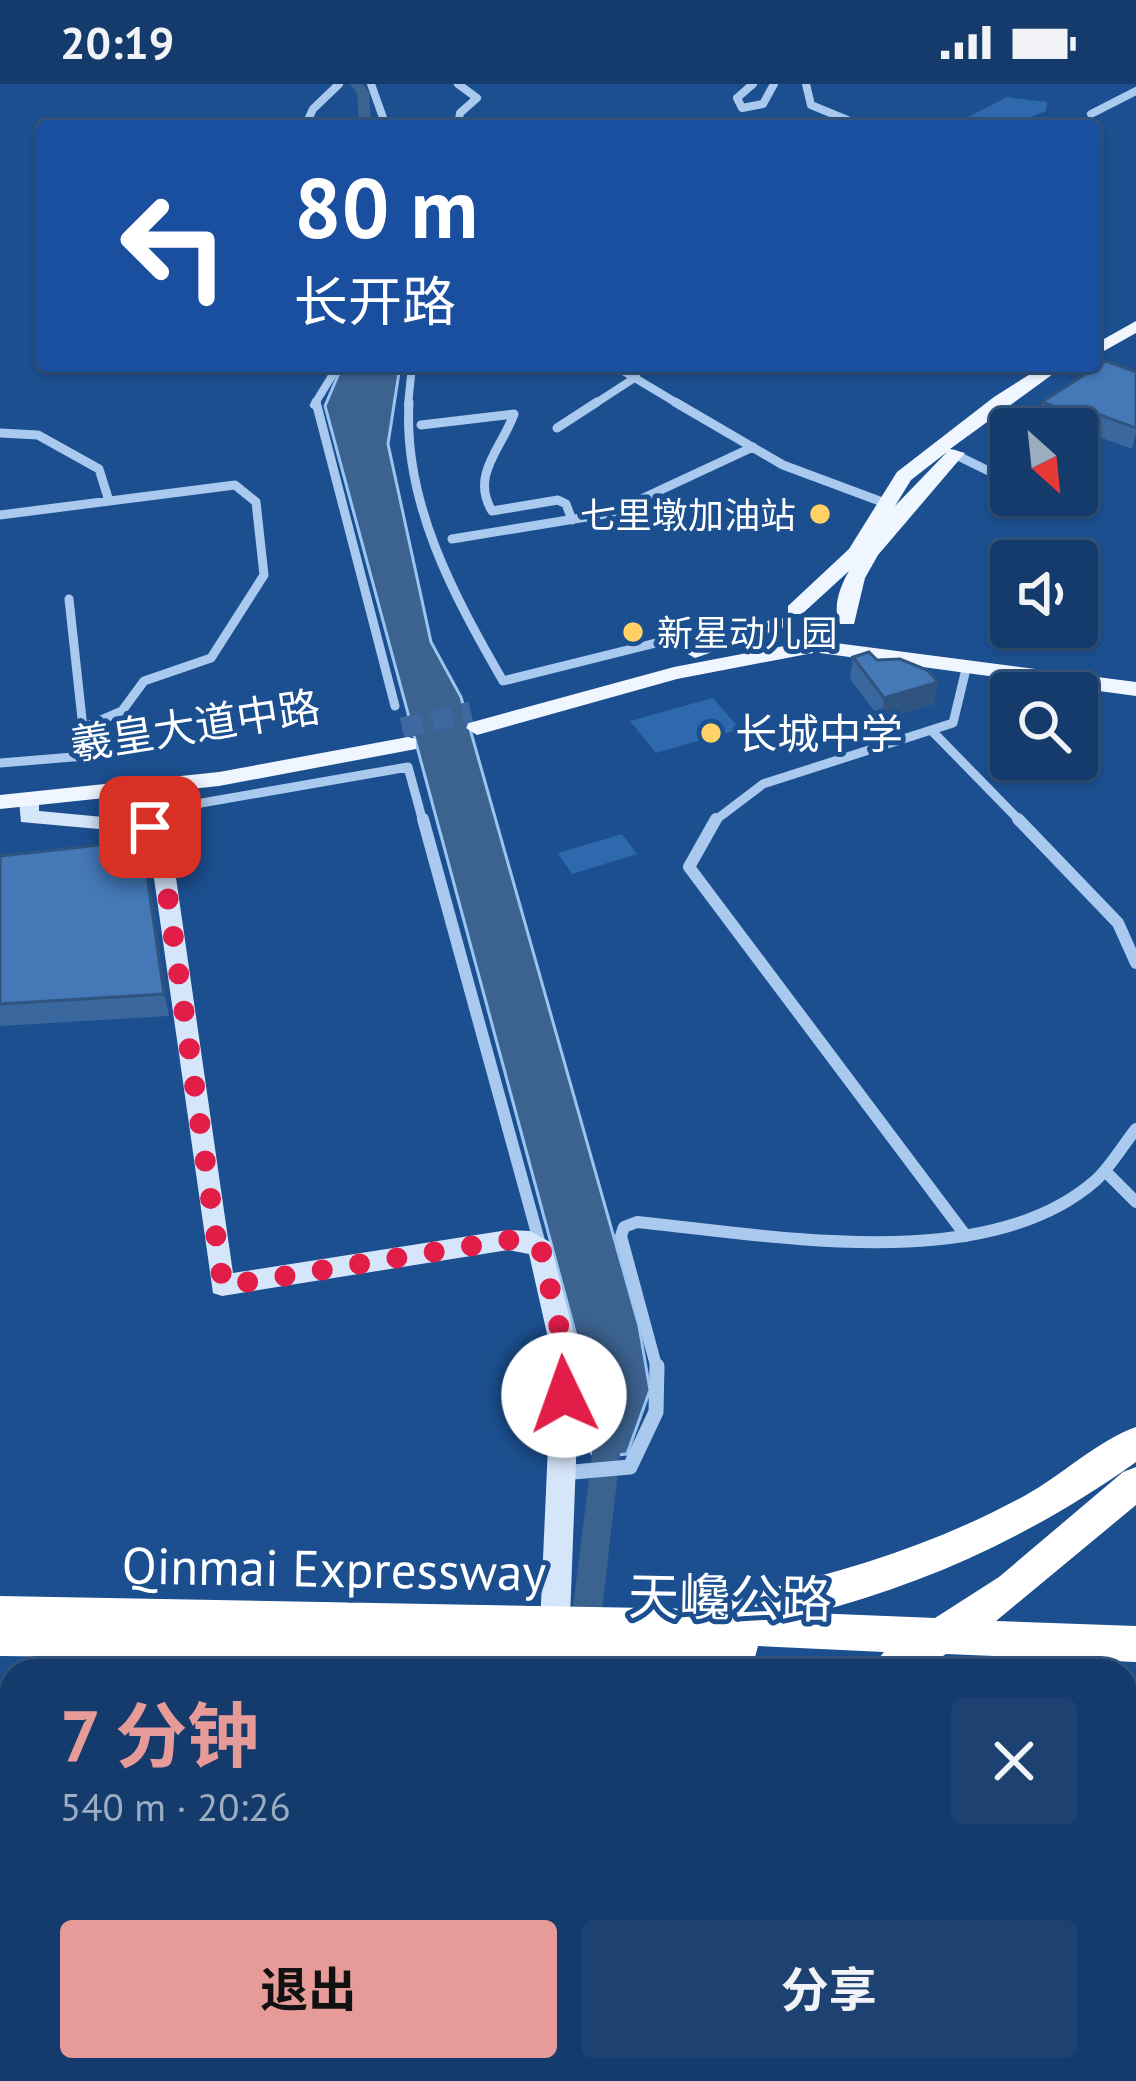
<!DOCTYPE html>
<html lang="zh">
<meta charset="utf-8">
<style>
:root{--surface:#143b6b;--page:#1d4271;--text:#f1f3f6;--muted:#9dadc1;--line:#33557e;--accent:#e69b98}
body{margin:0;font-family:"PT Sans","Noto Sans SC",sans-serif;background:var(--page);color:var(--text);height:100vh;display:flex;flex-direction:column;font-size:45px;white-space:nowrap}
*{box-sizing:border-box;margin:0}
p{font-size:39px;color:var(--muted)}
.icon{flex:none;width:66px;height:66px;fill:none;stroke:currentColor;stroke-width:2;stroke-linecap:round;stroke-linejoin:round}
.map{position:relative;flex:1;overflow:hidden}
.details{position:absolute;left:0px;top:1575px;width:1137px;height:423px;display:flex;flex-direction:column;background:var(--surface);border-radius:36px 36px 0 0;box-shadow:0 3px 9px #0004,0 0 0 3px var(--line)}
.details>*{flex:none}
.guide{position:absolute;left:36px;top:36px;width:1065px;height:252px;border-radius:12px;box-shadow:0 3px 9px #0004,0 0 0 3px var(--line);background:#1a4fa0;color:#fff;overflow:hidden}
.needle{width:78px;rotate:153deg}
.fabs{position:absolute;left:990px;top:324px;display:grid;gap:24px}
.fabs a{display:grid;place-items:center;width:108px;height:108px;border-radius:12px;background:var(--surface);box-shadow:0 3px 9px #0004,0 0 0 3px var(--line);font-size:60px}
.pin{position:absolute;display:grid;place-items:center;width:102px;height:102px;color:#fff;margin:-51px;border-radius:24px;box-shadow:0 6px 18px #0006}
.me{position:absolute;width:132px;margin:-66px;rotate:357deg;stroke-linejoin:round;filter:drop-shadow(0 0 9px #0008)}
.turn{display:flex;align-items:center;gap:42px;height:252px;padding:0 60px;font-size:54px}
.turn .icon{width:156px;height:156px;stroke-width:2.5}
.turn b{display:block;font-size:84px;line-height:102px}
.round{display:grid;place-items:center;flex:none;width:126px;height:126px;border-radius:12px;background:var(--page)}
.overview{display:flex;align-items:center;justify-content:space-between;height:204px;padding:0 60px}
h1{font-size:72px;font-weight:700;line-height:90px;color:var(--accent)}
.action{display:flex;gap:24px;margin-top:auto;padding:24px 60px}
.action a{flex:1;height:138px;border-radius:12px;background:var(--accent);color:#111;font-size:48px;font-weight:700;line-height:138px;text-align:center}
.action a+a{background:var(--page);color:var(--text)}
.status{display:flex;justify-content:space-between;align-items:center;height:84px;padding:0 60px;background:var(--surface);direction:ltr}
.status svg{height:33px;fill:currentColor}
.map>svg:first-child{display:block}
</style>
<div class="status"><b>20:19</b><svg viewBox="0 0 49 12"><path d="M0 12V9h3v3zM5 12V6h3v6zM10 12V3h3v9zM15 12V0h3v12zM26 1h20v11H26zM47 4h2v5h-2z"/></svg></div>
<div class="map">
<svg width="1136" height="1997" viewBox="0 0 1136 1997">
<rect width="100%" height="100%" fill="#1b4f8f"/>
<path fill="#2e69ad" d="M 1007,13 L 1047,18 L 1046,27 L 1008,42 L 926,42 L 964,35 Z
M 713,614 L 740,645 L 656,669 L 630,637 Z
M 622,750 L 637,770 L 572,790 L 558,769 Z"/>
<path fill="#3c6290" stroke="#9cc4f0" stroke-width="3" d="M 342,282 L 400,282 L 388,360 L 431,558 L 461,613 L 639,1242 L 650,1306 L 627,1370 L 595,1373 L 578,1354 L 578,1259 L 325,322 Z
M 1136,1666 L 1136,1895 L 1125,1898 L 1125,1672 Z
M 0,1777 L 12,1778 L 12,1986 L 452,1986 L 318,1997 L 0,1997 Z"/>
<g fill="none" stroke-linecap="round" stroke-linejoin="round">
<path fill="#3c6290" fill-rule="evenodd" d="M 350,0 L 363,0 L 369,8 L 371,42 L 359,42 L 357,9 Z
M 607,1350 L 617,1353 L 621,1362 L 595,1587 L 565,1587 L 593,1362 L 597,1353 Z"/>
<path stroke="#3d69a0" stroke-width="21" stroke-dasharray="21 10" stroke-linecap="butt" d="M 402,644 L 471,628"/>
<path stroke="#a9c9ee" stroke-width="8" d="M 371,0 L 386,42
M 458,0 L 477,14 L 460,29 L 458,42
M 753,0 L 737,14 L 742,24 L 763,20 L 774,0
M 806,0 L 811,21 L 862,42
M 1091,30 L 1136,7
M 305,42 L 313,25 L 339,0
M 615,282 L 680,321
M 314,321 L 338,282
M 408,321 L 412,282
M 593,321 L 636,293"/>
<path stroke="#a9c9ee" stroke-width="9" d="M 316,318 L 395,622
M 409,318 C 403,419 454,512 503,597 L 684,552 L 714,563
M 675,318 L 783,381 L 885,419
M 421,341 L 514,330 C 502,364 470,391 492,427 L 558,416 L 566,420 L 572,436
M 557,344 L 597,318
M 0,349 L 38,351 L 99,385 L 109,417
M 954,370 L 1003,394
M 0,431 L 235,401 L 256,418 L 264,491 L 211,574 L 144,597 L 122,627 L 83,644 L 85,672 L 0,679
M 452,455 L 611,429 L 753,363
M 69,515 L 83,644
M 934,649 L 1021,738
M 104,736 L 408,683 L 423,738
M 713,738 L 763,700 L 953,639 L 967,581"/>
<path stroke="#a9c9ee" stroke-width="12" d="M 423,735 L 541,1164
M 716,735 L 689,783 L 966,1152
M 1018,735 L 1118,839 L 1136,879
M 1106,1088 L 1136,1118
M 657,1285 L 621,1152 L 624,1143 L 637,1138 C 770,1151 987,1193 1096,1096 C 1111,1082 1123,1061 1136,1045"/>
<path stroke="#a9c9ee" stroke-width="15" d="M 562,1389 L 630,1383 L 656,1328 L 657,1282"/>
<path fill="#d6e6fa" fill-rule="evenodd" d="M 29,709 L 39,716 L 39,727 L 157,738 L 171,759 L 233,1189 L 508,1146 L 530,1147 L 550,1158 L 580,1272 L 568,1587 L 538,1587 L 552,1272 L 529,1170 L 508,1166 L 222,1212 L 213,1209 L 149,759 L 143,749 L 21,738 L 19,716 Z
M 12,1597 L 12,1675 L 0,1681 L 0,1604 Z"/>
<path fill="#f0f6ff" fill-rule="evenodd" d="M 1136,237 L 1136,249 L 1095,272 L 1095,260 Z
M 1043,282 L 1064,282 L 950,365 L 965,369 L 878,471 L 865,494 L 854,540 L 840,540 C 832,523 840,503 849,487 L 802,530 L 788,530 L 788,522 L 849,465 L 897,388 L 994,313 ZM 947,368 L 895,422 L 911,396 Z
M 778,533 L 785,535 L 785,543 L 695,574 L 684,568 Z
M 805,558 L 813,559 L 813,569 L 677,595 L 477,651 L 466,644 L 469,639 L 674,583 Z
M 828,558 L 1136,598 L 1136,612 L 820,569 L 820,559 Z
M 408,653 L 416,655 L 416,665 L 219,702 L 0,725 L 0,711 L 219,688 Z
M 1136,1904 L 1136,1965 L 1125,1967 L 1125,1906 Z
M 389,1986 L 617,1986 L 612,1997 L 385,1997 Z
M 689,1986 L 840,1986 L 835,1997 L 685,1997 Z"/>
<path fill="#fff" fill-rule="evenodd" d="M 1136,1343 L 1136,1378 C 1038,1448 928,1500 812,1529 L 935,1534 L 999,1493 L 1123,1388 L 1136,1383 L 1136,1421 L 996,1537 L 1136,1542 L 1136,1578 L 946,1570 L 920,1587 L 868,1587 L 884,1568 L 758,1562 L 754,1577 L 740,1582 L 216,1575 L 221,1587 L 108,1587 L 97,1583 L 93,1573 L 0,1572 L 0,1512 L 703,1525 L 719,1515 C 827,1494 929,1464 1026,1411 C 1062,1391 1097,1357 1136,1343 Z"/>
<path stroke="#fff" stroke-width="4.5" d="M 1125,1866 L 1136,1863
M 0,1989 L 54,1986"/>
</g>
<path fill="#3a679d" d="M 1136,288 L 1136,348 L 1132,365 L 1074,344 L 1055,345 L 1038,339 L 1042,318 Z
M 853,573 L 877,576 L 938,598 L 934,620 L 881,636 L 850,595 Z
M 140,742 L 169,932 L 0,942 L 0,772 L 128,758 Z"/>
<path fill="#305480" d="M 1078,323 L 1074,344 L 1066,345 L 1070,329 Z
M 938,598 L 934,620 L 881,636 L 884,614 Z
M 140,742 L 145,764 L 169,932 L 164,910 Z"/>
<path fill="#4478b7" stroke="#305480" stroke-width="3" d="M 1106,277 L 1136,288 L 1136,344 L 1078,323 L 1070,329 L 1042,318 Z
M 869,568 L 877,576 L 900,575 L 927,586 L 938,598 L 884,614 L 853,573 Z
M 140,742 L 164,910 L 0,920 L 0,772 L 128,758 L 128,744 Z"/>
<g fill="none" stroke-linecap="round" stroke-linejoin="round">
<path stroke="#e11d48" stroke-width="21" stroke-dasharray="0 37.8" d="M 150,743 L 160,758 L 223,1202 L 508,1156 L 530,1157 L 541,1165 L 566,1273 L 564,1311"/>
</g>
<g fill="#ffd166" stroke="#1b4f8f" stroke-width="4.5">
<circle cx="820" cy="430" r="12"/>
<circle cx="633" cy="548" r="12"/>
<circle cx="711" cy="649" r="12"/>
</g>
<g text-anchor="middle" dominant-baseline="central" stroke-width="10" stroke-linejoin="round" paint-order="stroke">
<g font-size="36" fill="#fff" stroke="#1b4f8f" text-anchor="end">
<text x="796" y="430">七里墩加油站</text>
<text x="657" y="548" text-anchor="start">新星动儿园</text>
</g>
<g font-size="42" fill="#fff" stroke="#1b4f8f">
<text transform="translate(195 641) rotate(-9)">羲皇大道中路</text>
</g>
<g font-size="42" fill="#fff" stroke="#1b4f8f" text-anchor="start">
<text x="735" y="649">长城中学</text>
</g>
<g font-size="51" fill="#fff" stroke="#1b4f8f">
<text transform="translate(334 1484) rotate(1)">Qinmai Expressway</text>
<text transform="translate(730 1513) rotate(1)">天巉公路</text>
</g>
</g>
</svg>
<div class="fabs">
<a><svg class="needle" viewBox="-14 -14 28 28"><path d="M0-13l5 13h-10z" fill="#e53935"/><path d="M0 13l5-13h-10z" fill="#9dadc1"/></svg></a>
<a><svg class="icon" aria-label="sound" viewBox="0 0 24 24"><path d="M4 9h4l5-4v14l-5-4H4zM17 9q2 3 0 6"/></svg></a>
<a><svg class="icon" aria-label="search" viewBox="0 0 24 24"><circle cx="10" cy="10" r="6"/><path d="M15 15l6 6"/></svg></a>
</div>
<div class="pin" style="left:150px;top:743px;background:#d93025"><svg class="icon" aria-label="arrive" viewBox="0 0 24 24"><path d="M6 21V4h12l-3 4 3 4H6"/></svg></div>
<svg class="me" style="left:564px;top:1311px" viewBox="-20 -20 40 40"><circle r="19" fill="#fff"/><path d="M0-13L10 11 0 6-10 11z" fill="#e11d48"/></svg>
<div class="guide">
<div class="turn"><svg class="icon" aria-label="left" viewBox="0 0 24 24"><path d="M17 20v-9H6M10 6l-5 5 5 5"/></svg><div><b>80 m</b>长开路</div></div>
</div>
<section class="details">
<div class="overview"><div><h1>7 分钟</h1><p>540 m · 20:26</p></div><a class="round"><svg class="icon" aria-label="close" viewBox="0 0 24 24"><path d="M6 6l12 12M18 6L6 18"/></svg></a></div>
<div class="action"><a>退出</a><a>分享</a></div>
</section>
</div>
